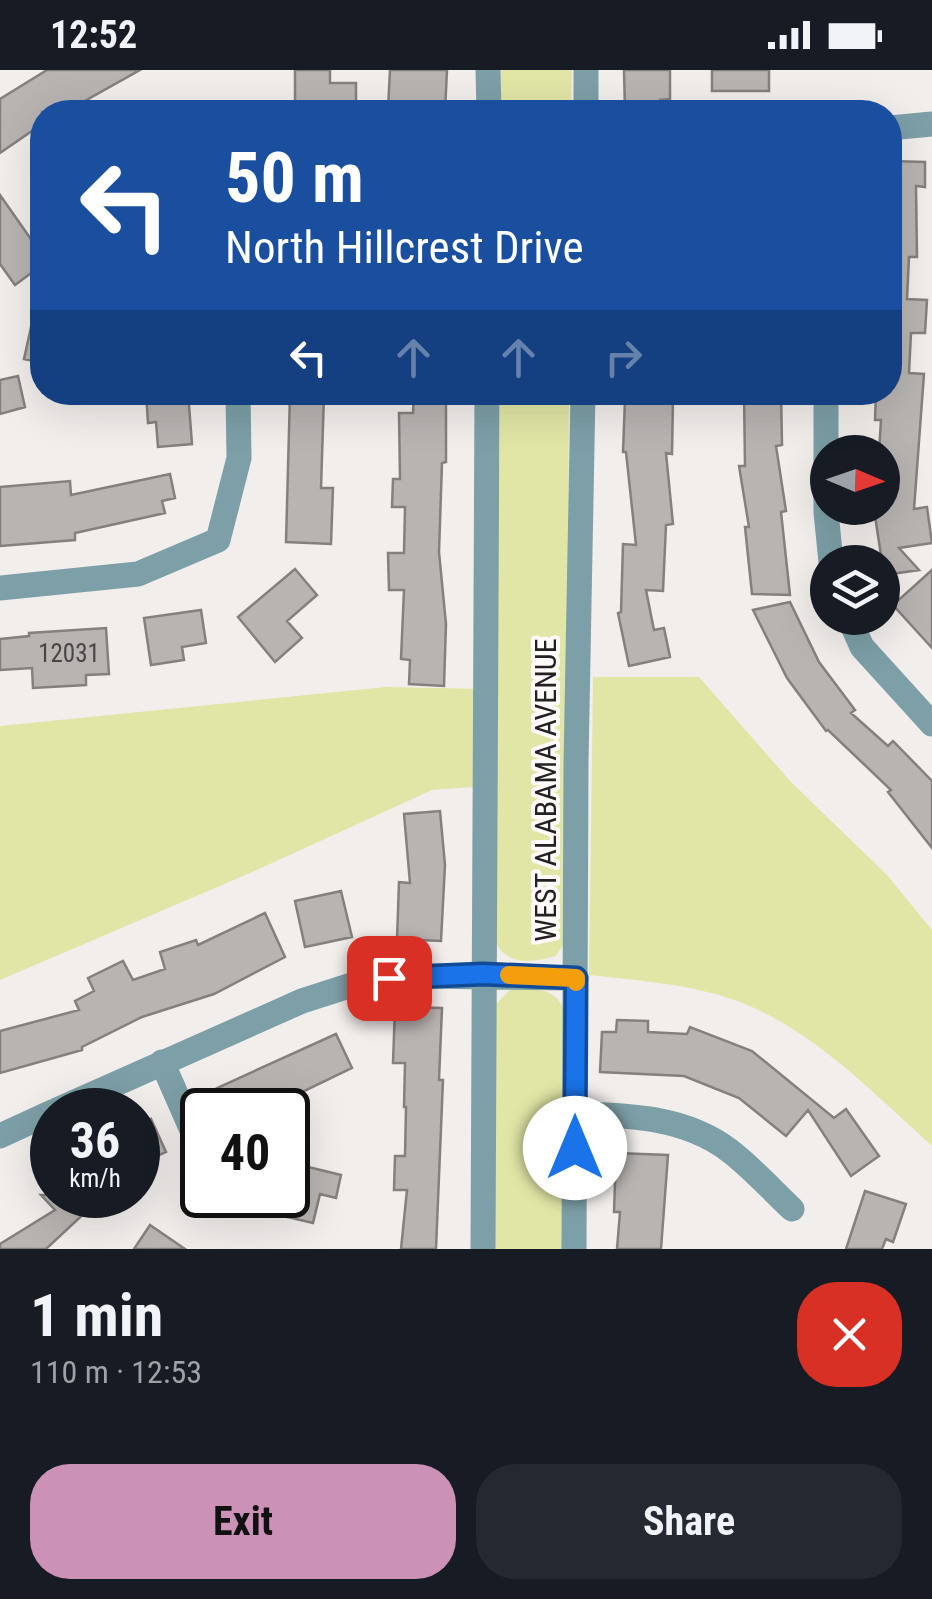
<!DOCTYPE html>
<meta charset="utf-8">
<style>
:root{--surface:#171b24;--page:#242831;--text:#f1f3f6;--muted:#9ea1a6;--accent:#cc91b7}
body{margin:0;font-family:"Roboto Condensed",sans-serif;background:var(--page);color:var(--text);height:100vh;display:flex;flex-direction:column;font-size:38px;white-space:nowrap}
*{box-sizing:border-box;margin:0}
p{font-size:32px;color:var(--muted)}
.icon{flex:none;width:55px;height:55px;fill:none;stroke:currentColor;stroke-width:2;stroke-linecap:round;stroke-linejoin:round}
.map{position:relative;height:1179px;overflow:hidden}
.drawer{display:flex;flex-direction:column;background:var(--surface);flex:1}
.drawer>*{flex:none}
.guide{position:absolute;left:30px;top:30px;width:872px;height:305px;border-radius:40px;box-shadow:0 10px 40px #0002;background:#1a4fa0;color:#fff;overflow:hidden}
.needle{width:65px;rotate:92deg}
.controls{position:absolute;left:810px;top:365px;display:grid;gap:20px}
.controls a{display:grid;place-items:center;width:90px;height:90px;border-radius:50%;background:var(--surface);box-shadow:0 10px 40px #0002;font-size:50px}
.speed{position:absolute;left:30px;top:1018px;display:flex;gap:20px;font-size:50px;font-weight:700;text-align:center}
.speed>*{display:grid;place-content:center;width:130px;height:130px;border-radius:50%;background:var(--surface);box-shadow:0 10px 40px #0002;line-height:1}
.speed small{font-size:25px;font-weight:400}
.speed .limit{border:5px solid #111;border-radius:15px;background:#fff;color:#111}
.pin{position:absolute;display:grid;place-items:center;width:85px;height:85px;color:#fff;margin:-42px;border-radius:20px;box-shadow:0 5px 15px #0006}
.me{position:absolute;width:110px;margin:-55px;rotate:0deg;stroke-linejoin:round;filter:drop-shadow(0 0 8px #0008)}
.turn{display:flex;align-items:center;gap:35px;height:210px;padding:0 30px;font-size:45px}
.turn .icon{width:130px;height:130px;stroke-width:2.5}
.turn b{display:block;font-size:70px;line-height:85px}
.lanes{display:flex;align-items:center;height:95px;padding:0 30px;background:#0003;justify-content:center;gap:50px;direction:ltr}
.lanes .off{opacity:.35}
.round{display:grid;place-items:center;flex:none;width:105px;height:105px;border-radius:40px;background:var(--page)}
.head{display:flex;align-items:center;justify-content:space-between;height:170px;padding:0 30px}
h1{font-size:60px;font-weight:700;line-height:75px}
.action{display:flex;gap:20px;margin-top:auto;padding:20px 30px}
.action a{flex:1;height:115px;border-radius:40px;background:var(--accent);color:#111;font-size:40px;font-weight:700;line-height:115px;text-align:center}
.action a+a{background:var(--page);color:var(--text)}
.status{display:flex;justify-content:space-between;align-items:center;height:70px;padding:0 50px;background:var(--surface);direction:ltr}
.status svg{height:28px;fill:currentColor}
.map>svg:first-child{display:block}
</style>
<div class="status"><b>12:52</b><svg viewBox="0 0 49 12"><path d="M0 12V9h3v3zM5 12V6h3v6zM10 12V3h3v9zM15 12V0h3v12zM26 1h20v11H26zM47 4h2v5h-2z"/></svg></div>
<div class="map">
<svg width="932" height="1179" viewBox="0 0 932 1179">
<rect width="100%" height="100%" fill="#f2eeec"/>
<path fill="#e1e6a6" d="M 501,0 L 572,0 L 571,42 L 501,42 Z
M 500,323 L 569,323 L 566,870 L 556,886 C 531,893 504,896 494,868 Z
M 593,607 L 699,607 L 791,712 L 887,805 L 932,860 L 932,1076 C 869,1019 803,949 719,925 C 677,913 633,910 589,905 Z
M 386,617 L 485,619 L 484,716 L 432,720 L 250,803 L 0,910 L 0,656 Z
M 510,920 C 535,919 553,915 565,941 L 562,1179 L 493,1179 L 496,934 Z"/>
<path fill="#b8b4b2" stroke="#84807e" stroke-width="2.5" d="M 47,0 L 140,0 L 65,42 L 42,42 L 42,54 L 0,83 L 0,29 Z
M 295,0 L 330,0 L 330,13 L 356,13 L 356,42 L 295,42 Z
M 390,0 L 447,0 L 445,42 L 407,42 L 407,40 L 388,39 Z
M 624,0 L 670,0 L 670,29 L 660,30 L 660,42 L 625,42 Z
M 712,0 L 769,0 L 769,21 L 712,21 Z
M 890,91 L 925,92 L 925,117 L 916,116 L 917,187 L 909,187 L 907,229 L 927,230 L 925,263 L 911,263 L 909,303 L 924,304 L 914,439 L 927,437 L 932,473 L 899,478 L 919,500 L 884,505 L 875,446 L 882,444 L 882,382 L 879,382 L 881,350 L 875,350 L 876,322 L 890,322 Z
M 0,125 L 42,185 L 42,195 L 15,215 L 0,194 Z
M 35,239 L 42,240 L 42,293 L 24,289 Z
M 18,306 L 25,337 L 0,344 L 0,310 Z
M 146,322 L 188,322 L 192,374 L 158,377 L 156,352 L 148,353 Z
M 414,322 L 446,322 L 446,392 L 442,393 L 439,482 L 446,554 L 444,616 L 409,614 L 410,590 L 401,589 L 404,520 L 389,520 L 388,483 L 404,483 L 405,437 L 392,437 L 393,409 L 400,409 L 399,343 L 413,343 Z
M 744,322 L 781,322 L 782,375 L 776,376 L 786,441 L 781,442 L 790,525 L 752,524 L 745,457 L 749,457 L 739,396 L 745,396 Z
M 290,324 L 324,325 L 321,418 L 333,418 L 331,474 L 286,472 Z
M 625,329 L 673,330 L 672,384 L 666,383 L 673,454 L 666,455 L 663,521 L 646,520 L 654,560 L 664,558 L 670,587 L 629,596 L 618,543 L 621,542 L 623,474 L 636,475 L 626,382 L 623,382 Z
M 170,404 L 175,428 L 162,431 L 165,443 L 75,463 L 75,470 L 0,476 L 0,417 L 70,411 L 71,425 Z
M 295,499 L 317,525 L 287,551 L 302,568 L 275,592 L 238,547 Z
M 932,500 L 932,578 L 893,535 Z
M 790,532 L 819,592 L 855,640 L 851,643 L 888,676 L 893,671 L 932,711 L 932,778 L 888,722 L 891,720 L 828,660 L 826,661 L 787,608 L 753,540 Z
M 201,540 L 206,573 L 182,577 L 184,590 L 151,595 L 144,548 Z
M 106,558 L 109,604 L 86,605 L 86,615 L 33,618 L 32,598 L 0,600 L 0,569 L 29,566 L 29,563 Z
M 440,741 L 445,795 L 441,871 L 397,869 L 399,812 L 410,813 L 404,744 Z
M 341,821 L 352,867 L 305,877 L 295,831 Z
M 265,843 L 285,887 L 214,924 L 142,947 L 82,977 L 82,980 L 0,1003 L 0,961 L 79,940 L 75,931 L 94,921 L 88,908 L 123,891 L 133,910 L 165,899 L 160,882 L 196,870 L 198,875 Z
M 395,937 L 442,938 L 439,1010 L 443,1010 L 436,1179 L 401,1179 L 407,1120 L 394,1120 L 395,1086 L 405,1086 L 406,1037 L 404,1037 L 405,993 L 393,993 Z
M 617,950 L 648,951 L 648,962 L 687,964 L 690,957 L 752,981 L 834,1048 L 846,1039 L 879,1086 L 851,1106 L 808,1040 L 786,1066 L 739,1028 L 684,1006 L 600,1002 L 602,962 L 616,962 Z
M 336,964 L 352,998 L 265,1040 L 227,1040 L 217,1018 Z
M 151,1049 L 166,1082 L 138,1095 L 138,1055 Z
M 616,1083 L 668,1085 L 661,1179 L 617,1179 L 620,1142 L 614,1142 Z
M 292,1093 L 341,1105 L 336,1128 L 320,1124 L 313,1153 L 279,1145 L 284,1125 L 288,1125 Z
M 865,1121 L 906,1134 L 893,1172 L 886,1169 L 882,1179 L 846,1179 Z
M 41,1125 L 104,1125 L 46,1179 L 0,1179 L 0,1174 L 55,1140 Z
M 150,1155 L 185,1179 L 134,1179 Z"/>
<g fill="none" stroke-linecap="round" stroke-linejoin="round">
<path stroke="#7d9fa7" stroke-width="25" d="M 488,0 L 489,42
M 586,0 L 586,42
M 890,58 L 932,54
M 826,322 L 826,442 L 831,492
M 0,518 L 138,504 L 218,470 L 239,388 L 238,322
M 849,548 L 862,577 L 932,654
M 162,992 L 202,1083
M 57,1040 L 302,931 L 358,913 L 420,906 L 576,908
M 575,1044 C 629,1045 686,1047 730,1081 C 752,1098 772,1120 792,1139
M 0,1066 L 52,1042
M 483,1179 L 487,322
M 574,1179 L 576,694 L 583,322"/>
</g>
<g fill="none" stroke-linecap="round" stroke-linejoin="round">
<defs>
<path id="route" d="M 389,908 L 483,904 L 576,908 L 575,1078"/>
</defs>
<use href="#route" stroke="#114b97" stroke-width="25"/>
<use href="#route" stroke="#1a73e8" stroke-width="18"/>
<path stroke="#f59e0b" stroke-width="18" d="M 509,905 L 576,908 L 576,912"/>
</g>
<g text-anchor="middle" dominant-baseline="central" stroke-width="8" stroke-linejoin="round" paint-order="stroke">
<g font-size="25" fill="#484645">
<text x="69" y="583">12031</text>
</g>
<g font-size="30" fill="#232121" stroke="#fffbfa">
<text transform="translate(545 720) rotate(-90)">WEST ALABAMA AVENUE</text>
</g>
</g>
</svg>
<div class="controls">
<a><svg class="needle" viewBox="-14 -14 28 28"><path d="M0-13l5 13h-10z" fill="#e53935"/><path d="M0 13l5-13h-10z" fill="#9ea1a6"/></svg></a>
<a><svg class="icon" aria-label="layers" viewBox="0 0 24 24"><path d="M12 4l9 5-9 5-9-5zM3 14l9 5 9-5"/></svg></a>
</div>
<div class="speed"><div>36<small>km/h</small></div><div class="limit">40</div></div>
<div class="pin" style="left:389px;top:908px;background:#d93025"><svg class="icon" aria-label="arrive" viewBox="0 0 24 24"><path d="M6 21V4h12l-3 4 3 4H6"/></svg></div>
<svg class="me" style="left:575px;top:1078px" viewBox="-20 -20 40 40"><circle r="19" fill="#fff"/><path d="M0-13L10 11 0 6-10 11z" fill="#1a73e8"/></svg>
<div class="guide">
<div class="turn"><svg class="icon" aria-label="left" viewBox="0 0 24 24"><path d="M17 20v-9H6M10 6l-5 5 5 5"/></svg><div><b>50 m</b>North Hillcrest Drive</div></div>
<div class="lanes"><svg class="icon" aria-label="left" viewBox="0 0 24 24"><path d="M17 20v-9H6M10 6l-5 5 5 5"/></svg><svg class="icon off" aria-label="ahead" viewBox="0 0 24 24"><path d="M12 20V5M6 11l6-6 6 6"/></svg><svg class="icon off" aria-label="ahead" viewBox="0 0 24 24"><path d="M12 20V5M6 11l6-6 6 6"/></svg><svg class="icon off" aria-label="right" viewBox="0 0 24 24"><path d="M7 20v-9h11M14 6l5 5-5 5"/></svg></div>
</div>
</div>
<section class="drawer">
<div class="head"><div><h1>1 min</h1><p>110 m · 12:53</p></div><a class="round" style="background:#d93025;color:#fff"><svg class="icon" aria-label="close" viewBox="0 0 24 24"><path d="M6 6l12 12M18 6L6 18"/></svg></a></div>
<div class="action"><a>Exit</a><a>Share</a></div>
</section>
